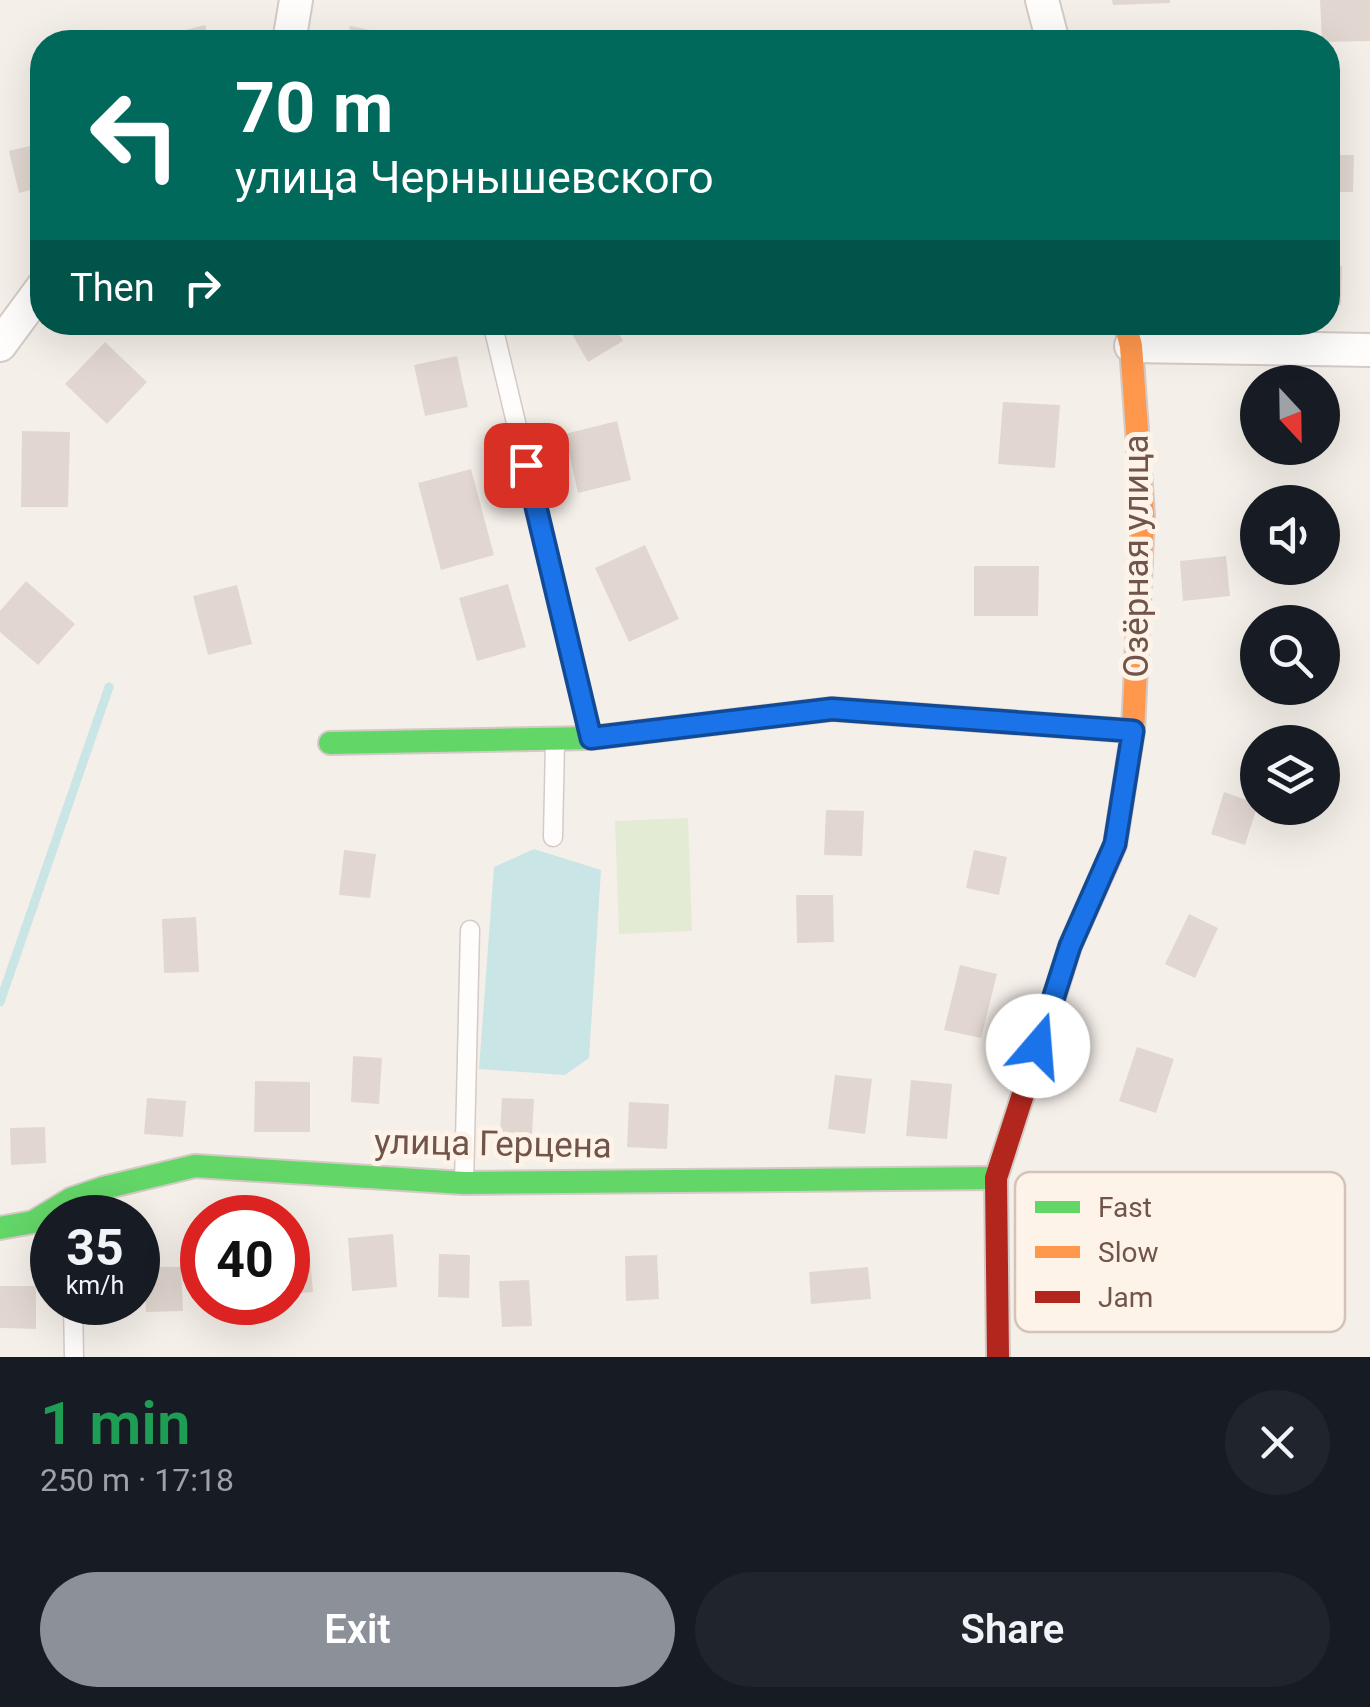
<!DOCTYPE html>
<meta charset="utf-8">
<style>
:root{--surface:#171b24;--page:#20242c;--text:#f1f3f6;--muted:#9ea1a6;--accent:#8c9099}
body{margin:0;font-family:Roboto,sans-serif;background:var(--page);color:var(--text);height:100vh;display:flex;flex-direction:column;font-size:38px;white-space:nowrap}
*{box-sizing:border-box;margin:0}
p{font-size:32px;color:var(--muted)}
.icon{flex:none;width:55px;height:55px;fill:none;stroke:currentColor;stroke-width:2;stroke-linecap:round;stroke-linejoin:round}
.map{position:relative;height:1357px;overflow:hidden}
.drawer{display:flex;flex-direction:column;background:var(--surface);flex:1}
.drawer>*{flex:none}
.hud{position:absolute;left:30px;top:30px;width:1310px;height:305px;border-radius:40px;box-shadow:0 10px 40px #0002;background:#00695c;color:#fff;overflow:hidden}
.needle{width:65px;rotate:158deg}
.tools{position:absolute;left:1240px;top:365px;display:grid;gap:20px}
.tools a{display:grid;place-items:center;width:100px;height:100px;border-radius:50%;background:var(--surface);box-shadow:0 10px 40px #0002;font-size:50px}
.speed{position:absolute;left:30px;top:1195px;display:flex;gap:20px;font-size:50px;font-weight:700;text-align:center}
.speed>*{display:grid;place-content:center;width:130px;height:130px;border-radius:50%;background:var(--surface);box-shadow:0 10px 40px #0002;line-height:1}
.speed small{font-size:25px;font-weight:400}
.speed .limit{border:15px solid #d22;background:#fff;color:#111}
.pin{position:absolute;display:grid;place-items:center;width:85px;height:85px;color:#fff;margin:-42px;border-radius:20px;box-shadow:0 5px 15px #0006}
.me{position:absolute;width:110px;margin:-55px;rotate:18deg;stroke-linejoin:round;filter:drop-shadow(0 0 8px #0008)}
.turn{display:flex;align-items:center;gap:35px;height:210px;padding:0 40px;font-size:45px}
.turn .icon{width:130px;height:130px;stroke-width:2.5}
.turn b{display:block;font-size:70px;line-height:85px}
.then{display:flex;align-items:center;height:95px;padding:0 40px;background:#0003;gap:20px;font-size:38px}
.round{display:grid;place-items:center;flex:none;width:105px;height:105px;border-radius:52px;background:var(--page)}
.headline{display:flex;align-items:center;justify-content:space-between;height:170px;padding:0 40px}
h1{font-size:60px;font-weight:600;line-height:75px;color:#1e9e55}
.action{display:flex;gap:20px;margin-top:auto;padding:20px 40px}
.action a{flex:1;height:115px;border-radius:60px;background:var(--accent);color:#fff;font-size:40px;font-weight:600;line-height:115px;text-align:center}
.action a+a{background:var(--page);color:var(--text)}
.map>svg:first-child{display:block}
</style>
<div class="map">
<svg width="1370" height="1357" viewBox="0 0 1370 1357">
<rect width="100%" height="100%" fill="#f5efe9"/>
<path fill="#e3ebd4" d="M 688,818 L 692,931 L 619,934 L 615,821 Z"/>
<path fill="#cae5e5" d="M 534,849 L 601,870 L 589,1058 L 565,1075 L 479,1069 L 494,867 Z"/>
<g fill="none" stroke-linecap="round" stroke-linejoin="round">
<path stroke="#cae5e5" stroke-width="9" d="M 0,1002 L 109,687"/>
</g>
<path fill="#e1d7d0" d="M 1112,0 L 1170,0 L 1170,3 L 1113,5 Z
M 1320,0 L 1370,0 L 1370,41 L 1322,42 Z
M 205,25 L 210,42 L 151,42 L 150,39 Z
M 350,26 L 396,35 L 394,42 L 347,42 Z
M 42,143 L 42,187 L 19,193 L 9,151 Z
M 1328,155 L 1354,155 L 1353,192 L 1328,192 Z
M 1328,265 L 1342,266 L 1341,305 L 1328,305 Z
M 565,322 L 613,322 L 623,341 L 588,362 Z
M 989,322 L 1046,322 L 1046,328 L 989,326 Z
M 105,342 L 147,382 L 107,424 L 65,384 Z
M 457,356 L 468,407 L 425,416 L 414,365 Z
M 1003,402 L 1060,405 L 1055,468 L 998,464 Z
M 617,421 L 631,480 L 578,493 L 565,434 Z
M 22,431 L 70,432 L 68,507 L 21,507 Z
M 471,469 L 494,555 L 441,570 L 418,483 Z
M 645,545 L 679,619 L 629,642 L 595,568 Z
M 1226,556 L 1230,596 L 1183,601 L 1180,561 Z
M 974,566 L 1039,566 L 1038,616 L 974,616 Z
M 26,581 L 75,624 L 38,665 L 0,632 L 0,611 Z
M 508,584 L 526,647 L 477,661 L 459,598 Z
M 237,585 L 252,644 L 208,655 L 193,596 Z
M 1224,792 L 1258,804 L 1245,845 L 1211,834 Z
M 826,810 L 864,811 L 862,856 L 824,855 Z
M 344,850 L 376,854 L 370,898 L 339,895 Z
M 974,850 L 1007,857 L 999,895 L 966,888 Z
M 796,895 L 833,895 L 834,942 L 797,943 Z
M 1189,914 L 1218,928 L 1195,978 L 1165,964 Z
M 196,917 L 199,972 L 164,973 L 162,919 Z
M 960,965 L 997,974 L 981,1038 L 944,1030 Z
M 1137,1047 L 1174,1059 L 1156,1113 L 1119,1101 Z
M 353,1056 L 382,1058 L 379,1104 L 351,1102 Z
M 835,1075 L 872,1079 L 865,1134 L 828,1129 Z
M 911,1080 L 952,1084 L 947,1139 L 906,1136 Z
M 255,1081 L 310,1082 L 310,1132 L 254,1132 Z
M 147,1098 L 186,1101 L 183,1137 L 144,1134 Z
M 502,1098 L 534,1099 L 532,1134 L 500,1132 Z
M 629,1102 L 669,1104 L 667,1149 L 627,1147 Z
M 45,1127 L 46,1163 L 11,1165 L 10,1128 Z
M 393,1234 L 397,1287 L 352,1291 L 348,1238 Z
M 439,1254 L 470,1255 L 469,1298 L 438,1297 Z
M 657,1255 L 659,1299 L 626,1301 L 625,1256 Z
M 310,1259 L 313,1292 L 288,1294 L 288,1261 Z
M 144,1267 L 181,1267 L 183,1311 L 146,1312 Z
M 868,1267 L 871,1299 L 811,1304 L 809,1272 Z
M 529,1280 L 532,1326 L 502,1327 L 499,1281 Z
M 0,1286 L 36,1286 L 36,1329 L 0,1328 Z"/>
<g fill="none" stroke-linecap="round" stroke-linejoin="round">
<defs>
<path id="lane" d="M 492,322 L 591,737
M 553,837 L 555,742
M 464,1183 L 470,930
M 73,1302 L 74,1357"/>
<path id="street" d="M 1042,0 L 1053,42
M 289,42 L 296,0
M 0,345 L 42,288
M 1131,346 L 1370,350"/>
<path id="fast" d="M 330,743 L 591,738 L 832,709 L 1133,731
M 0,1228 L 33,1222 L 71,1199 L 103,1188 L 195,1166 L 464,1183 L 996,1178"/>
<path id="slow" d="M 1047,1020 L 1070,946 L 1115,845 L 1133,731 L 1143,515 L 1131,346 L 1125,322"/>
<path id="jam" d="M 998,1357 L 996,1178 L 1047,1020"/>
</defs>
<use href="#lane" stroke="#d4cac6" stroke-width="21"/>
<use href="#street" stroke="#d4cac6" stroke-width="36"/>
<use href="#fast" stroke="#d4cac5" stroke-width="26"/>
<use href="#slow" stroke="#d4cac5" stroke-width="26"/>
<use href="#jam" stroke="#d4cac5" stroke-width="26"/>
<use href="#lane" stroke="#fefdfc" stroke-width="18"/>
<use href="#street" stroke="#fefdfc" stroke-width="32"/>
<use href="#fast" stroke="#63d668" stroke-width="22"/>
<use href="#slow" stroke="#ff974d" stroke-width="22"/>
<use href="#jam" stroke="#b3261e" stroke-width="22"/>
</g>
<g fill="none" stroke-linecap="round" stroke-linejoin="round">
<defs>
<path id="route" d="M 526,465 L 591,738 L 832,709 L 1133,731 L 1115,844 L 1070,946 L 1038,1046"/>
</defs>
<use href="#route" stroke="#114b97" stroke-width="25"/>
<use href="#route" stroke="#1a73e8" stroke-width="18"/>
</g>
<g text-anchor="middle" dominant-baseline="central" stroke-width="10" stroke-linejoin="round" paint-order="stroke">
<g font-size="35" fill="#71544a" stroke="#fef3e8">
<text transform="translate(1136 556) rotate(-90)">Озёрная улица</text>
<text transform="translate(493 1144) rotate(1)">улица Герцена</text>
</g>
</g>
<rect x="1015" y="1172" width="330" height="160" rx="15" fill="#fef3e8" stroke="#d4c3b9" stroke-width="2.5"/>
<rect x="1035" y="1201" width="45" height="12" fill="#63d668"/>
<rect x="1035" y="1246" width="45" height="12" fill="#ff974d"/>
<rect x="1035" y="1291" width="45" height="12" fill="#b3261e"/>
<g font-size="28" fill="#71544a">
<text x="1098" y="1217">Fast</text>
<text x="1098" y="1262">Slow</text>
<text x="1098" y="1307">Jam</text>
</g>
</svg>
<div class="tools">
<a><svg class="needle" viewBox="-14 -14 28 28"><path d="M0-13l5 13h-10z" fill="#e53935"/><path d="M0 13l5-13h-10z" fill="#9ea1a6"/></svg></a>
<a><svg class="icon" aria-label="sound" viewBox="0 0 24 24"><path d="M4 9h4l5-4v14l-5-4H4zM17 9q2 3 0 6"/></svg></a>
<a><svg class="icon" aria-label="search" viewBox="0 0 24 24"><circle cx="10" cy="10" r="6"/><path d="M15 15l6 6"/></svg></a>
<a><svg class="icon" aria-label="layers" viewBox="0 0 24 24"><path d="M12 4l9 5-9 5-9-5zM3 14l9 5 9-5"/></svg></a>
</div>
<div class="speed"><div>35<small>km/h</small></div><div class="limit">40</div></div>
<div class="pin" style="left:526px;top:465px;background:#d93025"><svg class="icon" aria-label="arrive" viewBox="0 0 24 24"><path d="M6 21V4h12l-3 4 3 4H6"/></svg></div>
<svg class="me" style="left:1038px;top:1046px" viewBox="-20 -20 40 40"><circle r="19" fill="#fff"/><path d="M0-13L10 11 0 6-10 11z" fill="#1a73e8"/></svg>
<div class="hud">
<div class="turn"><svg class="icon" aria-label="left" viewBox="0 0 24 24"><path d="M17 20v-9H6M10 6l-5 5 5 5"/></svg><div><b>70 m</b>улица Чернышевского</div></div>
<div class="then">Then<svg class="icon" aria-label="right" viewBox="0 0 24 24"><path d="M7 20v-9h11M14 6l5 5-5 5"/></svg></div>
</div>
</div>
<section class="drawer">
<div class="headline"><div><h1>1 min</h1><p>250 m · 17:18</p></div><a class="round"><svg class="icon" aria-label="close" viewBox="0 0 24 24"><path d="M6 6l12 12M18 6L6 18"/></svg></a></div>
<div class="action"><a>Exit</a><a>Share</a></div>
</section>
